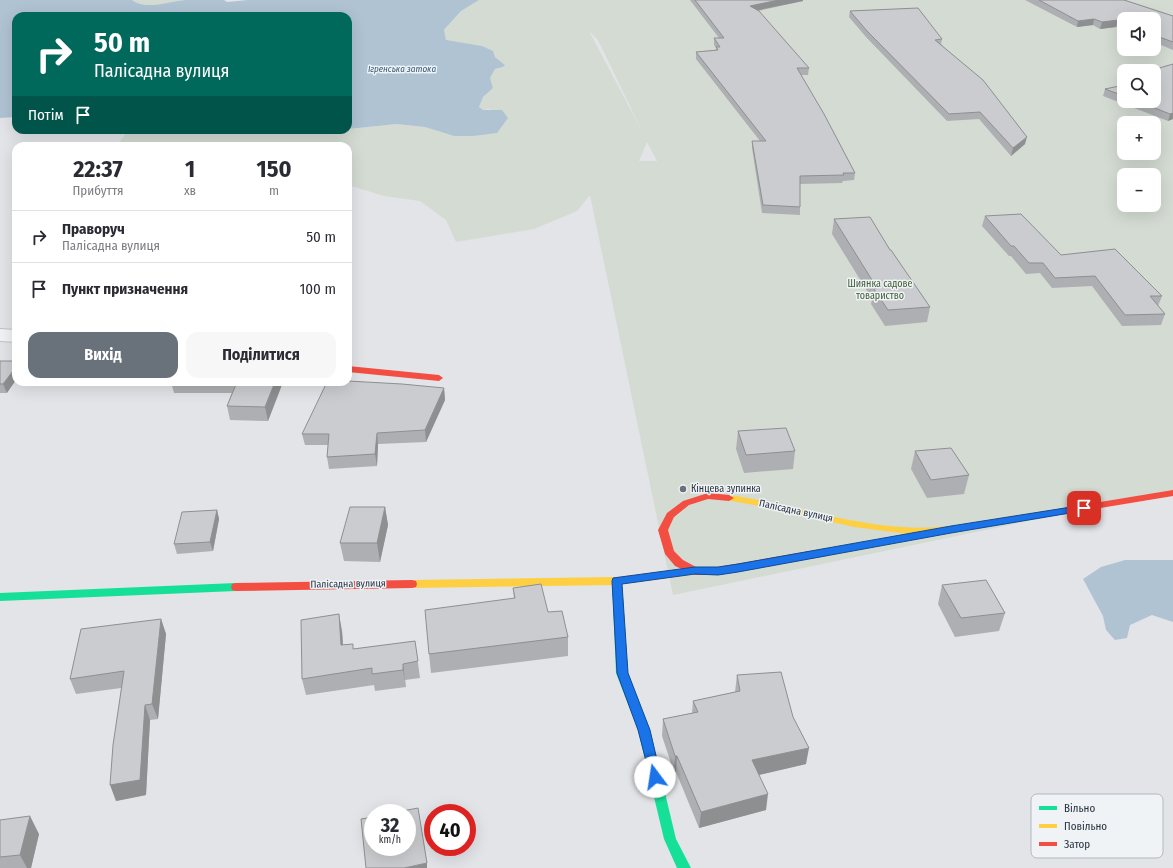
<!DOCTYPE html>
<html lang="uk">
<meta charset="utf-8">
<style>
:root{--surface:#fff;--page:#f7f7f7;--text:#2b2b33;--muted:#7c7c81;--line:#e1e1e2;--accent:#69717b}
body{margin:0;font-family:"Fira Sans Condensed",sans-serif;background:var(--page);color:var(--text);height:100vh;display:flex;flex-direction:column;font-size:15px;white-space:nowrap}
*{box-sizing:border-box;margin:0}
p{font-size:13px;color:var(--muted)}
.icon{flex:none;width:22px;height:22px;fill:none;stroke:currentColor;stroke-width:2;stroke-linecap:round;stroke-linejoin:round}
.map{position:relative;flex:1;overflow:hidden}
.details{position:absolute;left:12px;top:142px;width:340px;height:244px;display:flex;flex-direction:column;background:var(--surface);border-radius:12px;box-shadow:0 4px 16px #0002}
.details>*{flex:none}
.top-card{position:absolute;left:12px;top:12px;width:340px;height:122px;border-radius:12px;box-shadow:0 4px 16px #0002;background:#00695c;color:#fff;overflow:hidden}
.fabs{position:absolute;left:1117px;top:12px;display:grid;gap:8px}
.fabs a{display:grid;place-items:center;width:44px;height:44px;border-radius:8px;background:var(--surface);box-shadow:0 4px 16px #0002;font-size:20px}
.speed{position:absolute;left:364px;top:804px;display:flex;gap:8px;font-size:20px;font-weight:700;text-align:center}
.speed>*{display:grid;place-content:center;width:52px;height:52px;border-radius:50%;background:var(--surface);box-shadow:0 4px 16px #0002;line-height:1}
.speed small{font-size:10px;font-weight:400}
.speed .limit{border:6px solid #d22;background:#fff;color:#111}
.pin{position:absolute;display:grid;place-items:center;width:34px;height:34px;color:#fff;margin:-17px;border-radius:8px;box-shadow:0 2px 6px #0006}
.me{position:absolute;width:44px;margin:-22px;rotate:346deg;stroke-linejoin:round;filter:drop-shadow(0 0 3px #0008)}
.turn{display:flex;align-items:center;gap:14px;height:84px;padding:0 16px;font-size:18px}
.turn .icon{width:52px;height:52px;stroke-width:2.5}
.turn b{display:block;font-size:28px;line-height:34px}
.then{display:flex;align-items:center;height:38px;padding:0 16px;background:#0003;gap:8px;font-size:15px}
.eta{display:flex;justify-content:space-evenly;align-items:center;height:68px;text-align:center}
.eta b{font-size:24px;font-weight:700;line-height:28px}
.button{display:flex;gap:8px;margin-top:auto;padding:8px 16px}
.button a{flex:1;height:46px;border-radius:12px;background:var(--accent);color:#fff;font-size:16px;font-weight:700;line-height:46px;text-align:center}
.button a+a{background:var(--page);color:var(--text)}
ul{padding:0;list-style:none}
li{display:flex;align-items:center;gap:12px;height:52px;padding:0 16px;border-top:1px solid var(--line)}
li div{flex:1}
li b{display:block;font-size:15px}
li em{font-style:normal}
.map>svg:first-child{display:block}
</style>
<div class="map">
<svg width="1173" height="868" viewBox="0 0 1173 868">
<rect width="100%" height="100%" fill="#e2e4e7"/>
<path fill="#d3dbd2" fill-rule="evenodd" d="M 132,0 L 186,0 C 170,3 145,10 132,0 Z
M 479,0 L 1173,0 L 1173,491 L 673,595 L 590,195 L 577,211 L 534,229 L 456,242 L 446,220 L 420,201 L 384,196 L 348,185 L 348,146 L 147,146 L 119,143 L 128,130 L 348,130 L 348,129 L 397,124 L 425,127 L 454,136 L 491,109 L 483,110 L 479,107 L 483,97 L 493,88 L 490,78 L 495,69 L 503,67 L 505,65 L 482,46 L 446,41 L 444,31 L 461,11 ZM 1124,19 L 1154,19 L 1154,49 L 1124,49 ZM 589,31 L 598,40 L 643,133 ZM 1124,71 L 1154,71 L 1154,101 L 1124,101 ZM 1124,123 L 1154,123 L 1154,153 L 1124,153 ZM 647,142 L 657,161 L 639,161 ZM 1124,175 L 1154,175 L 1154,205 L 1124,205 Z"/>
<path fill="#b0c3d3" d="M 0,0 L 132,0 C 147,11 169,1 186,0 C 199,0 212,0 224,0 L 227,2 L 248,0 L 479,0 L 461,11 L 444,30 L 446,40 L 482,46 L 493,51 L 495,57 L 505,65 L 503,67 L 495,69 L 490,78 L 493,88 L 483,97 L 479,107 L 483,110 L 502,110 L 508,118 L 497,133 L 473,136 L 454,136 L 425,127 L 397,124 L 348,129 L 348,16 L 16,16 L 16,117 L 0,118 Z
M 1125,560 L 1173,560 L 1173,622 L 1152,615 L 1130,625 L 1127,638 L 1115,640 L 1106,630 L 1103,616 L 1083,579 L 1101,567 Z"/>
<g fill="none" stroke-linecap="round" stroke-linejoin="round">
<defs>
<path id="street" d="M 0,329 L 16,330 L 16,342 L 0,341 Z"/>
</defs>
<use href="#street" stroke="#c0c2c5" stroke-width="2"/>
<use href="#street" fill="#f1f2f3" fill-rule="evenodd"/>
<path fill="#16e098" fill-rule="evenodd" d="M 617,577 L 621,578 L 622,581 L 628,673 L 650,730 L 676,839 L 691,868 L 677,868 L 664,839 L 638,730 L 616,673 L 612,581 L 613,578 Z
M 236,583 L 240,584 L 241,587 L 240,590 L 236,591 L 0,601 L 0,593 Z"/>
<path fill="#ffcf43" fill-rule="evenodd" d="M 729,495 C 787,503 846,524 903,527 C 929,529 954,526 979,522 L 982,523 L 984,525 L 982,527 L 979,528 L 827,556 L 823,554 L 822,552 L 823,550 L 908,534 L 854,527 L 771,508 L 726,500 L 724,498 Z
M 695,567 L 699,568 L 700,571 L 699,574 L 617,585 L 412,588 L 408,587 L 407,584 L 408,581 L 412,580 L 617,577 Z"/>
<path fill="#f24e42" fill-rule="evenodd" d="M 348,366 L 439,375 L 443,378 L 439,381 L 348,372 Z
M 1173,490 L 1173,496 L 979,528 L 976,527 L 974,525 L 976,523 L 979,522 Z
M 708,493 L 729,495 L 734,498 L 729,501 L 708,499 L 689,505 L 674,517 L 668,530 L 674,551 L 683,560 L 696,567 L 718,567 L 827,548 L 831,550 L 832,552 L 831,554 L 827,556 L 718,575 L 695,575 L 675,566 L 665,554 L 658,530 L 667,513 L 683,501 Z
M 412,580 L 416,581 L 417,584 L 416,587 L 412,588 L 236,591 L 232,590 L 231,587 L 232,584 L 236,583 Z"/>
</g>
<path fill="#aeafb2" d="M 690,0 L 803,0 L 803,1 L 758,11 L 809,68 L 808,75 L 801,75 L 855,173 L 854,180 L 843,181 L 842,183 L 800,184 L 800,215 L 762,213 L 752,148 L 752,141 L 760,141 L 696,59 L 696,52 L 716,50 L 716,48 L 714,45 L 714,38 L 719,38 Z
M 1025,0 L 1124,0 L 1173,16 L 1173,50 L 1154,42 L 1154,19 L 1124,19 L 1124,30 L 1116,27 L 1100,29 L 1093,25 L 1077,27 Z
M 850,11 L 942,39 L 941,44 L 1025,144 L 1011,156 L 979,119 L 947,121 L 866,37 L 849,17 Z
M 1173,64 L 1173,119 L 1168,121 L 1103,96 L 1105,89 L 1124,85 L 1124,101 L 1154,101 Z
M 985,216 L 1061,255 L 1162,296 L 1158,306 L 1165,314 L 1161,325 L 1122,326 L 1092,286 L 1052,288 L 1040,273 L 1026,274 L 1011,256 L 1009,256 L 982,226 Z
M 834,219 L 890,250 L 930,307 L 927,322 L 885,326 L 871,304 L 872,299 L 832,234 Z
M 0,361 L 7,393 L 0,393 Z
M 171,382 L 283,382 L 268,421 L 230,420 L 227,406 L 232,393 L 174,393 Z
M 444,388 L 445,400 L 426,442 L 378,444 L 377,466 L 329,469 L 327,457 L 328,445 L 305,445 L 302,434 Z
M 738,431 L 795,451 L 793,469 L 744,473 L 736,449 Z
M 915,451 L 969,475 L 964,494 L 927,498 L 911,469 Z
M 385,507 L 388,525 L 380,562 L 344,561 L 340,543 Z
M 217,510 L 219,519 L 213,551 L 177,554 L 174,544 Z
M 942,585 L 1005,613 L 999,631 L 955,637 L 938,604 Z
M 513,588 L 548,612 L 568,637 L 568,656 L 431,673 L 429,654 L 514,599 Z
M 161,619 L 166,634 L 158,719 L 150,720 L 146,795 L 116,801 L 121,688 L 76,694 L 70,679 Z
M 342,631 L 343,645 L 354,649 L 415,641 L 420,678 L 405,680 L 406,687 L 375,691 L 374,685 L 306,695 L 302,679 Z
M 737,675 L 806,764 L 759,775 L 766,810 L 699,828 L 676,772 L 674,772 L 662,736 L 663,719 L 692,713 L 693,701 L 735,692 Z
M 0,820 L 39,834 L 31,868 L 0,868 Z"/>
<path fill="#8d8f91" d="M 779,0 L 803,0 L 803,1 L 749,12 L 750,6 Z
M 1094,19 L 1093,25 L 1077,27 L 1078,21 Z
M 1118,20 L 1116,27 L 1100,29 L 1102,22 Z
M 1173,113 L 1173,119 L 1168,121 L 1170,114 Z
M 1027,137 L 1025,144 L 1011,156 L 1013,148 Z
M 16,367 L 16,380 L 7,393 L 3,384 Z
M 275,382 L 283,382 L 268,421 L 265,407 Z
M 444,388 L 445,400 L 426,442 L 425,430 Z
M 377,433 L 378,444 L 377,466 L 375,454 Z
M 385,507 L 388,525 L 380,562 L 377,543 Z
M 217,510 L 219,519 L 213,551 L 210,542 Z
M 339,614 L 342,631 L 344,662 L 341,645 Z
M 161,619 L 166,634 L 158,719 L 152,704 Z
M 403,664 L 405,680 L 406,687 L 403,670 Z
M 145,705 L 150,720 L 146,795 L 116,801 L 110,785 Z
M 809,748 L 806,764 L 750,777 L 752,760 Z
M 675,756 L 677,756 L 676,772 L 674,772 Z
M 768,794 L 766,810 L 699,828 L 701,812 Z
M 30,816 L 39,834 L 31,868 L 27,868 L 20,855 Z
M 427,863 L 427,868 L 404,868 Z"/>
<path fill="#cacccf" stroke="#8d8f91" d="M 695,0 L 779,0 L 750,6 L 759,11 L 809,68 L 797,68 L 824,114 L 855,173 L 843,173 L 844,175 L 800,176 L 800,207 L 763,205 L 752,141 L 766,141 L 696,52 L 718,50 L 716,47 L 720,47 L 714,38 L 724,38 Z
M 1039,0 L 1124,0 L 1173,16 L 1173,42 L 1154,35 L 1154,19 L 1124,19 L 1124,23 L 1118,20 L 1102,22 L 1094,19 L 1078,21 Z
M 918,8 L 942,39 L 935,40 L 983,80 L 1027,137 L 1013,148 L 980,112 L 949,114 L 867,31 L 850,11 Z
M 1173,64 L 1173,113 L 1170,114 L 1137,101 L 1154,101 L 1154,71 L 1149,71 Z
M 1124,85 L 1124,96 L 1105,89 Z
M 1021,214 L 1061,255 L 1115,249 L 1162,296 L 1150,296 L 1165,314 L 1125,315 L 1095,276 L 1055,278 L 1043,263 L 1029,263 L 1014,246 L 1011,246 L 985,216 Z
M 870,217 L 890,250 L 891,250 L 930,307 L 888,310 L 874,289 L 877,288 L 834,219 Z
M 0,361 L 16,361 L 16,367 L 3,384 L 0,384 Z
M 348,381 L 402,384 L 444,388 L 425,430 L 377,433 L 375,454 L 327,457 L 329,434 L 302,434 L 327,382 L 348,382 Z
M 237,382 L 275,382 L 265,407 L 227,406 Z
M 786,428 L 795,451 L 746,455 L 738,431 Z
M 951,448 L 969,475 L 931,480 L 915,451 Z
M 350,507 L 385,507 L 377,543 L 340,543 Z
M 217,510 L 210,542 L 174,544 L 182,512 Z
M 986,580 L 1005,613 L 961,618 L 942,585 Z
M 541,584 L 548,612 L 562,611 L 568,637 L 429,654 L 425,610 L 515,598 L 513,588 Z
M 339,614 L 341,645 L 353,644 L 353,649 L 415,641 L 418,661 L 403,664 L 403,670 L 372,674 L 372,668 L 302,679 L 301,620 Z
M 161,619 L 152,704 L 145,705 L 140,780 L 110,785 L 113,745 L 124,671 L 70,679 L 81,629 Z
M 781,672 L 793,717 L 809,748 L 752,760 L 768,794 L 701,812 L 677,756 L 675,756 L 663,719 L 698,712 L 693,701 L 740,691 L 737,675 Z
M 418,808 L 427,863 L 404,868 L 366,868 L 361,819 L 373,817 L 373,847 L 407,847 L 407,813 L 392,813 Z
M 30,816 L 20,855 L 0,857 L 0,820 Z"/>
<path fill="#1a73e8" stroke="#114b97" d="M 1084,505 L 1088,506 L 1089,508 L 1088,510 L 951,533 L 738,572 L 718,575 L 695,574 L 622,584 L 628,673 L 650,730 L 661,777 L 660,780 L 655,782 L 651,780 L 638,730 L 617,673 L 612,581 L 613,578 L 695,567 L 718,567 L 738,564 L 951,526 Z"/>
<circle fill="#69717b" stroke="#eff3f6" stroke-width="1.5" cx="683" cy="489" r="4"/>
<g text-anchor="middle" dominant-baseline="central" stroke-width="3" stroke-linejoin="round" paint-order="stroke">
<g font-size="9" font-style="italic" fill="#315676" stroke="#eff3f6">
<text x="402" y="69">Ігренська затока</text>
</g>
<g font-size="10" fill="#405d35" stroke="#eff3f6">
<text x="880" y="284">Шиянка садове<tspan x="880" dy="12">товариство</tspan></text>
</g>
<g font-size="10" fill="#283341" stroke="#eff3f6" text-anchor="start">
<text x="691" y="489">Кінцева зупинка</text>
</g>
<g font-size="10" fill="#283341" stroke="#eff3f6">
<text transform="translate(796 511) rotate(12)">Палісадна вулиця</text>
<text transform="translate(348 584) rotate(-1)">Палісадна вулиця</text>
</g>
</g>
<rect x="1031" y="794" width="132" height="64" rx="6" fill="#eff3f6" stroke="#b3b9c0" stroke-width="1"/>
<rect x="1039" y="806" width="18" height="4" fill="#16e098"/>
<rect x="1039" y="824" width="18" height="4" fill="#ffcf43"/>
<rect x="1039" y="842" width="18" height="4" fill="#f24e42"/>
<g font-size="11" fill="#283341">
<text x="1064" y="812">Вільно</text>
<text x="1064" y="830">Повільно</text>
<text x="1064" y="848">Затор</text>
</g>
</svg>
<div class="fabs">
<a><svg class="icon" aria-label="sound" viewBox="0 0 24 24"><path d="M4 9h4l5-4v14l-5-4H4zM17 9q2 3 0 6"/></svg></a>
<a><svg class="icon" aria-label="search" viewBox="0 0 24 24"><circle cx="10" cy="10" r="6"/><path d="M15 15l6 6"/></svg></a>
<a>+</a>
<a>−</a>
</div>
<div class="speed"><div>32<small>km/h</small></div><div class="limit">40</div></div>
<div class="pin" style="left:1084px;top:508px;background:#d93025"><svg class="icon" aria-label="arrive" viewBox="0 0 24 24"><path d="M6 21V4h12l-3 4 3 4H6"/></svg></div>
<svg class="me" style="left:655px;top:777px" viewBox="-20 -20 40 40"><circle r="19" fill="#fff"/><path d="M0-13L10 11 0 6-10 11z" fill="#1a73e8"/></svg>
<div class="top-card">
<div class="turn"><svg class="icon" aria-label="right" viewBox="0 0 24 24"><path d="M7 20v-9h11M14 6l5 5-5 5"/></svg><div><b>50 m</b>Палісадна вулиця</div></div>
<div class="then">Потім<svg class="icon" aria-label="arrive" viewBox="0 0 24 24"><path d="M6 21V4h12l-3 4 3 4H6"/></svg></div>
</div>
<section class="details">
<div class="eta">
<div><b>22:37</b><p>Прибуття</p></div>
<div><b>1</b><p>хв</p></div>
<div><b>150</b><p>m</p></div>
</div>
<ul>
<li><svg class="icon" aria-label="right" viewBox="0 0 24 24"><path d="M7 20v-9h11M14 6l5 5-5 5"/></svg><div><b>Праворуч</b><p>Палісадна вулиця</p></div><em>50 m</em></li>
<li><svg class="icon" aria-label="arrive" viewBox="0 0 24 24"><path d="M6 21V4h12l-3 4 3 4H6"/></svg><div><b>Пункт призначення</b></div><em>100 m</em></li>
</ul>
<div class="button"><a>Вихід</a><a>Поділитися</a></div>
</section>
</div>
